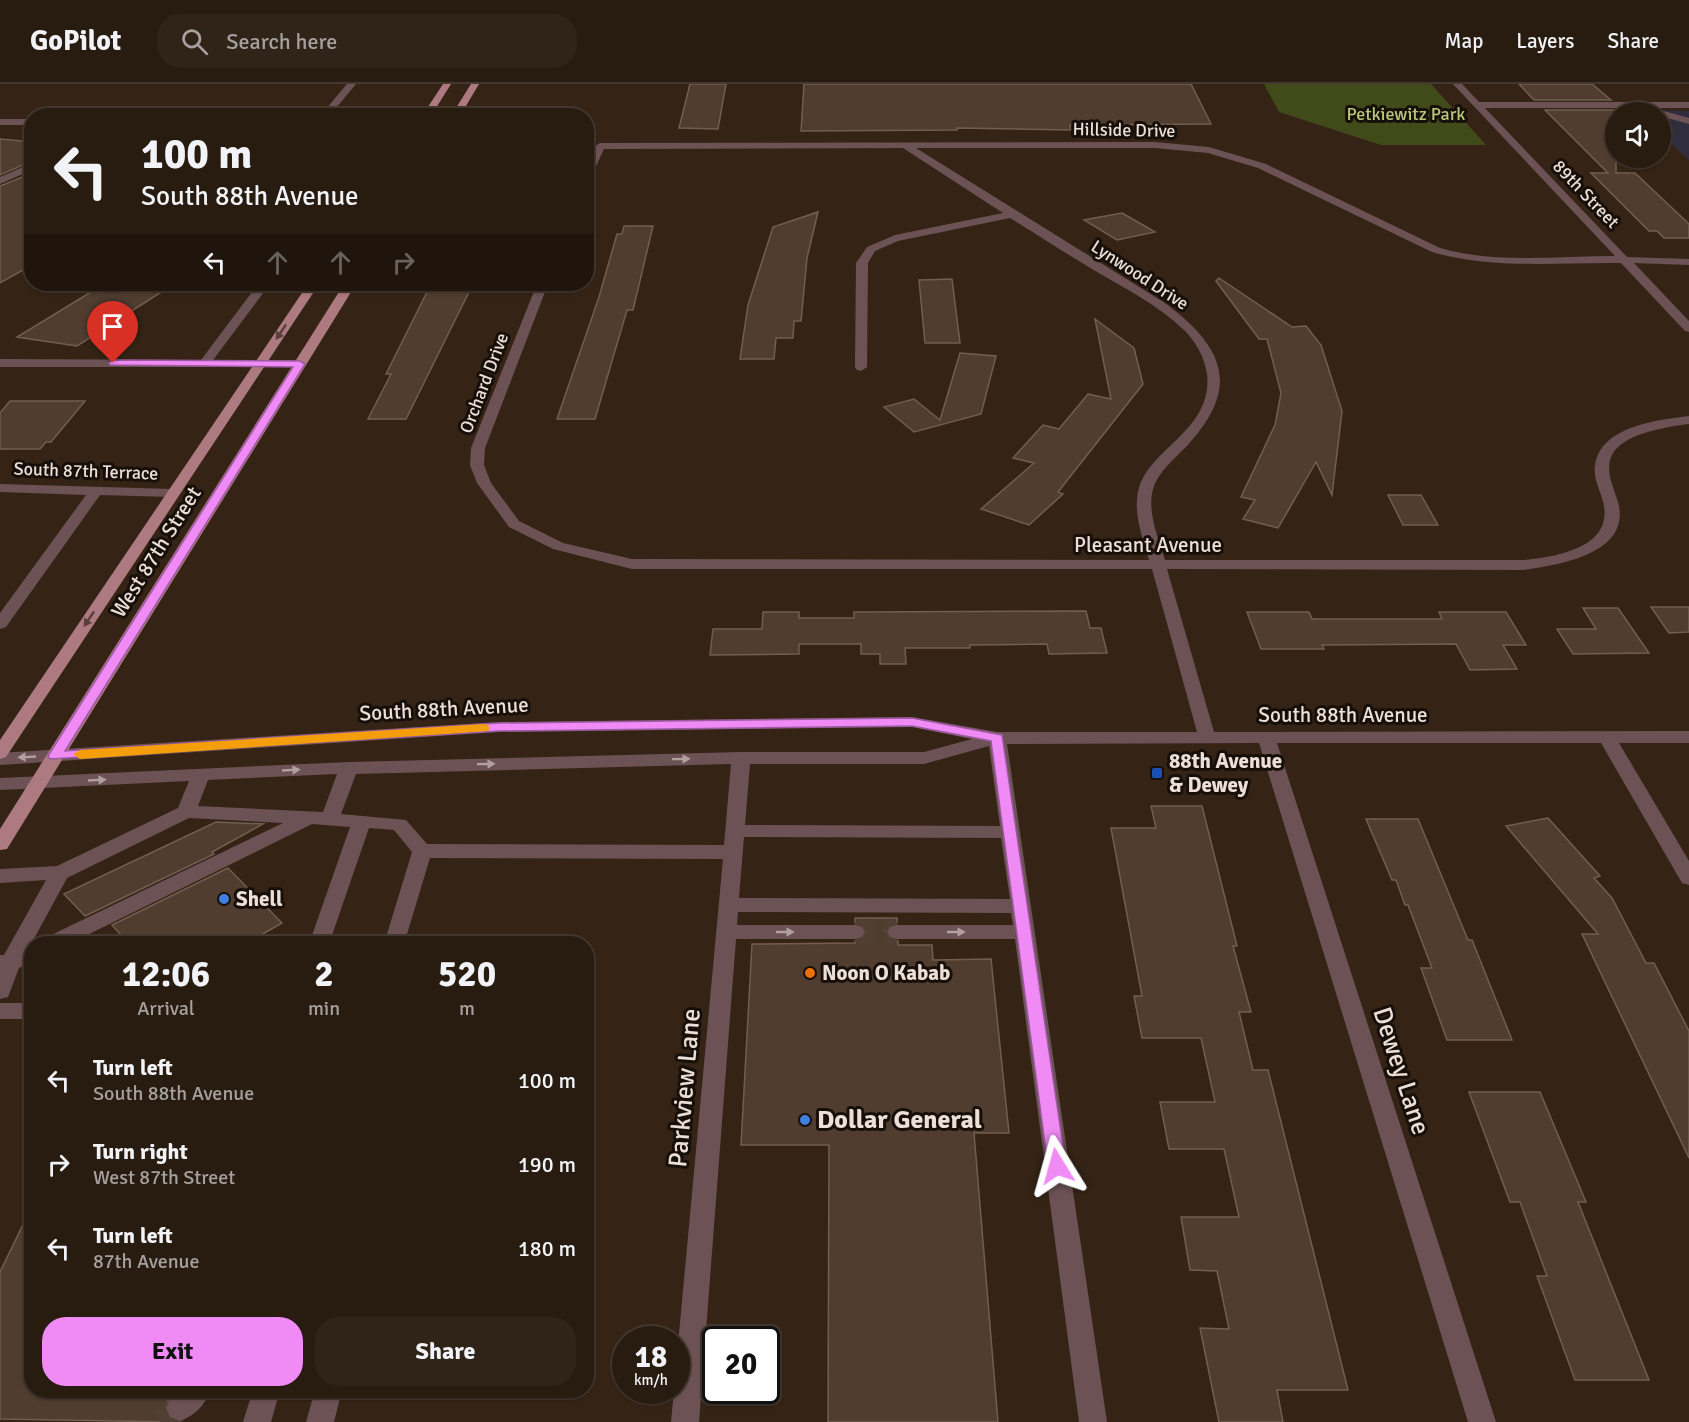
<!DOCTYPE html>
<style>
:root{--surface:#281b10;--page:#302419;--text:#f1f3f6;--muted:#a5a19f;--line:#443930;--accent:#f08bf6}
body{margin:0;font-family:Signika,sans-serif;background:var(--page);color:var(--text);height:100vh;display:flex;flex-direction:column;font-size:22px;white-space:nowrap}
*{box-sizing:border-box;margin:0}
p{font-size:20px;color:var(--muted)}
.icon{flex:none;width:33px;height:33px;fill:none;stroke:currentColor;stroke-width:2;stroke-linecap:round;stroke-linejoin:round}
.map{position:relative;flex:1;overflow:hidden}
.details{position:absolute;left:24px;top:852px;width:570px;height:462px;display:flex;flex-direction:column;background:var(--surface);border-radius:24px;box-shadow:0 2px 4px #0004,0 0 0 2px var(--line)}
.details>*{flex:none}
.top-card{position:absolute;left:24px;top:24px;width:570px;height:183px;border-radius:24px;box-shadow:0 2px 4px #0004,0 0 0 2px var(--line);background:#281b10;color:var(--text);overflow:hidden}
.controls{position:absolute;left:1605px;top:18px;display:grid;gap:12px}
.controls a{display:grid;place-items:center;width:66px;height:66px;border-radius:50%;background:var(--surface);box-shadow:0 2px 4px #0004,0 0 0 2px var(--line);font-size:30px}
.speed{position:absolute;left:612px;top:1242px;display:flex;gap:12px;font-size:30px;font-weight:700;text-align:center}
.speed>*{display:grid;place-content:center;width:78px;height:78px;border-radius:50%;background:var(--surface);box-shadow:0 2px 4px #0004,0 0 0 2px var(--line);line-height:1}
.speed small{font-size:15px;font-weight:400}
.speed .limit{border:3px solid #111;border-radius:9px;background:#fff;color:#111}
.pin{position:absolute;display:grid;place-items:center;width:51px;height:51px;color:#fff;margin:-62px -26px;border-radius:50% 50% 50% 0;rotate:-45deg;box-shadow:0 0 6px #0007}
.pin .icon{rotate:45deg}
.me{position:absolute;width:66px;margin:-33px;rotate:352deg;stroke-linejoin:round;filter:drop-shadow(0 0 4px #0008)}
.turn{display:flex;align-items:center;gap:21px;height:126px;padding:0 18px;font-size:27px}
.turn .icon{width:78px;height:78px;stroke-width:2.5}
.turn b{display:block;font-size:42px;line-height:51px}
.lanes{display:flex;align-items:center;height:57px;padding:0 18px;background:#0003;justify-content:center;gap:30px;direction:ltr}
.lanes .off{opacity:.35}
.eta{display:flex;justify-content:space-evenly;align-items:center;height:102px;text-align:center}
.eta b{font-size:36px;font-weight:800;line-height:42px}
.button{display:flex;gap:12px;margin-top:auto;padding:12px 18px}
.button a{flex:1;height:69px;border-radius:24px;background:var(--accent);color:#111;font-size:24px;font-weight:800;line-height:69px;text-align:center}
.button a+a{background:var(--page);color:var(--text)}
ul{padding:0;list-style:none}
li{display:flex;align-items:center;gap:18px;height:84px;padding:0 18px}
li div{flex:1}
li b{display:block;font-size:22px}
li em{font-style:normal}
header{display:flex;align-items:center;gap:36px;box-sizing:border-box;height:84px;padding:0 30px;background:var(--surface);border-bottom:2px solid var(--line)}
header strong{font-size:28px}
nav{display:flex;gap:33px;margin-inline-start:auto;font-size:21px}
.search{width:420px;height:54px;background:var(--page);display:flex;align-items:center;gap:15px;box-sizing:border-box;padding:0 21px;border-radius:24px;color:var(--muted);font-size:22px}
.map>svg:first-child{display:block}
</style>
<header>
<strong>GoPilot</strong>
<div class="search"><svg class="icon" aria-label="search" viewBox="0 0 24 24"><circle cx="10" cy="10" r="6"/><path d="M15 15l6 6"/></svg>Search here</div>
<nav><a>Map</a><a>Layers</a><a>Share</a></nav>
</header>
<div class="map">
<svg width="1689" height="1338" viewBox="0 0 1689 1338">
<rect width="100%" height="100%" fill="#352416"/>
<path fill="#2f2d3e" d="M 1633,26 L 1689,27 L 1689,76 L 1661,51 L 1660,28 L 1635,28 Z"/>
<path fill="#414b1a" d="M 1264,0 L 1431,0 L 1486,61 L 1381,61 L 1279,28 Z"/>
<path fill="#503d30" stroke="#725e50" stroke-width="1.5" d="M 690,0 L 726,0 L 718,45 L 679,44 Z
M 804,0 L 1191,0 L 1211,40 L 1070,41 L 1071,46 L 957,44 L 957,46 L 801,47 Z
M 1519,0 L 1592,0 L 1611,16 L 1534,16 Z
M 1545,26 L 1616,26 L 1616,89 L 1635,89 L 1689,140 L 1689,154 L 1664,154 L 1657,147 L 1649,147 L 1591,89 L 1608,89 Z
M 0,55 L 32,58 L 32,77 L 0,91 Z
M 32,89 L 32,181 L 0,199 L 0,102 Z
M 818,128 L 807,174 L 801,237 L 794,237 L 793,254 L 776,254 L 774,275 L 740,275 L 748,221 L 773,143 Z
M 1122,129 L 1155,148 L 1117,156 L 1084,136 Z
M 624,142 L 653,142 L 633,226 L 627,226 L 595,335 L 557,335 L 599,213 L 617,150 L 622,150 Z
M 1219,194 L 1292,243 L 1306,242 L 1321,261 L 1342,327 L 1332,411 L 1316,378 L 1278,444 L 1243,435 L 1255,416 L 1241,413 L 1275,341 L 1281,309 L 1267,255 L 1259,255 L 1216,197 Z
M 952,195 L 960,259 L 925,259 L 919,196 Z
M 104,200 L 174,200 L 77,262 L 17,253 Z
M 436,204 L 471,204 L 406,335 L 368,335 L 391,290 L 386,290 L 427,208 L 434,208 Z
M 1095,235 L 1134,264 L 1143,300 L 1058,408 L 1063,410 L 1029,441 L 981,425 L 1034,379 L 1013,374 L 1043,341 L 1059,345 L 1088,310 L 1111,315 Z
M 960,269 L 996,272 L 981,330 L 914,348 L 884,323 L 914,315 L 940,336 Z
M 10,317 L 85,317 L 51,358 L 46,358 L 40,365 L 0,365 L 0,329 Z
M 1388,411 L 1421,411 L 1438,441 L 1403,441 Z
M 1651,523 L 1689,523 L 1689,548 L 1669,549 Z
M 1583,524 L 1618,524 L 1649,569 L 1573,570 L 1557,545 L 1596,545 Z
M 1086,527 L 1090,544 L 1101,544 L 1107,569 L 1049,570 L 1047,560 L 970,561 L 970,564 L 905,564 L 906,580 L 880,580 L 880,570 L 861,570 L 861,560 L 799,560 L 799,570 L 710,571 L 713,545 L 762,545 L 763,528 L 799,528 L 799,534 L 854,534 L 854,528 Z
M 1247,528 L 1309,528 L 1312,535 L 1442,535 L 1439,528 L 1506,528 L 1526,561 L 1503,561 L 1517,585 L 1470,586 L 1456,560 L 1322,561 L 1324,565 L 1261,565 Z
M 1151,722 L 1202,722 L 1237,862 L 1233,862 L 1251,928 L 1239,928 L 1253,986 L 1268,986 L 1348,1306 L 1277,1306 L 1283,1338 L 1219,1338 L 1200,1244 L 1229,1245 L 1217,1187 L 1190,1186 L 1181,1133 L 1239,1133 L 1224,1065 L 1169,1065 L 1160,1018 L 1215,1018 L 1201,954 L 1142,954 L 1134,912 L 1142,912 L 1111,744 L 1156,744 Z
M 1548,734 L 1600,792 L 1594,794 L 1612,814 L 1646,879 L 1654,879 L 1689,947 L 1689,1074 L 1582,850 L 1598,850 L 1506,742 Z
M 1366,735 L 1418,735 L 1468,856 L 1472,856 L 1512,956 L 1447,956 L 1421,884 L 1432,884 L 1408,821 L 1405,821 L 1396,796 L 1392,796 Z
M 216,738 L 263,740 L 212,768 L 214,770 L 85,832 L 64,810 Z
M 228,784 L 282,839 L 245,860 L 129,860 L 112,841 Z
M 855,834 L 897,834 L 897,839 L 889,841 L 885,847 L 888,854 L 898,857 L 898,861 L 932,861 L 933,876 L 991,875 L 1009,1049 L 974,1049 L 998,1338 L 828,1338 L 829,1061 L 741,1061 L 752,860 L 855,859 L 855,857 L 864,854 L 867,847 L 863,841 L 855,839 Z
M 1469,1008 L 1540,1008 L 1586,1118 L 1578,1118 L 1649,1296 L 1575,1296 L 1537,1192 L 1547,1192 L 1520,1118 L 1510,1118 Z
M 32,1122 L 32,1306 L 168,1306 L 171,1311 L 164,1325 L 168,1334 L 176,1338 L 0,1335 L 0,1188 Z"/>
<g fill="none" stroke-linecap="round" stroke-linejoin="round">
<path stroke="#504033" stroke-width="20" stroke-dasharray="20 10" stroke-linecap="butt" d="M 855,848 L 897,848"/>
<path stroke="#504033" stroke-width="24" stroke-dasharray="24 12" stroke-linecap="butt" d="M 160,1338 L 180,1324"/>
<path fill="#6c5255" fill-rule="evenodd" d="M 347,0 L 356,0 L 336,24 L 458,24 L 463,27 L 458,30 L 326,29 L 326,25 Z
M 1453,0 L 1462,0 L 1479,18 L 1689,18 L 1689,24 L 1485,24 L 1627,173 L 1689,175 L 1689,181 L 1634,179 L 1689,237 L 1689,248 L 1685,247 L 1621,179 C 1558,178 1494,186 1432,168 L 1258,84 L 1208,69 L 1155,64 L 916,64 L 1165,219 C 1225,264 1241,303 1187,362 C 1175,374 1158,388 1153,405 C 1147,428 1158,454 1165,476 L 1523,476 C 1553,473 1611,465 1604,422 C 1602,409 1593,396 1595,382 C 1600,342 1658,336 1689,332 L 1689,340 C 1667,343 1621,349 1611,373 C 1605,390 1615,405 1619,422 C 1628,471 1557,481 1523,486 L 1167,485 L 1214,648 L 1689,647 L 1689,659 L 1619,659 L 1689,777 L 1689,801 L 1682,799 L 1601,659 L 1277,659 L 1496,1338 L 1468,1338 L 1259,659 L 1007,660 L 1107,1338 L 1079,1338 L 1015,855 L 897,855 L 890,853 L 887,848 L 890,843 L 897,841 L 1013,841 L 1011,829 L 738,828 L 737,841 L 855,841 L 862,843 L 865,848 L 862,853 L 855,855 L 736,855 L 699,1338 L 671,1338 L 674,1306 L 676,1306 L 676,1282 L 723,775 L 430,774 L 404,860 L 384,860 L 412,768 L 394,746 L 369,744 L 329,860 L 309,860 L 350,743 L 312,740 L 69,860 L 40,860 L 43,855 L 283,739 L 189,734 L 67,794 L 30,862 L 32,862 L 32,878 L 19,884 L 8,913 L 0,915 L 0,871 L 4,871 L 46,796 L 0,799 L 0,785 L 57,782 L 178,724 L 189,697 L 0,706 L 0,694 L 349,678 L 741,668 L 924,668 L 972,655 L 912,643 L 499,648 L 0,681 L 0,669 L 499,638 L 912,633 L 997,648 L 1197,648 L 1152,485 L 632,485 L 553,465 L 509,443 L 477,399 L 470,381 L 471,364 L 537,200 L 548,200 L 485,364 L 484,381 L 491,399 L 519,437 L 563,459 L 632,475 L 1149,476 C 1143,454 1132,428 1139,404 C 1151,363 1213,346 1207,290 C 1204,272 1196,258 1184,246 C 1157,220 1124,204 1092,185 C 1065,169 1038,151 1010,134 L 898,157 L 875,167 L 868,179 L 867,283 L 861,287 L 857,286 L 855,283 L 856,179 L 867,163 L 895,151 L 1003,129 L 903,64 L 604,65 L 591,93 L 586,96 C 586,84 588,65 600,59 L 1155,58 L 1209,63 L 1266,80 L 1440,164 C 1496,180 1557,172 1615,172 ZM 989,662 L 1000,742 L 745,741 L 750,680 L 924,680 ZM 731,680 L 724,761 L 427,760 L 406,736 L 341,730 L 356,690 ZM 337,690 L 323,728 L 198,722 L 208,696 ZM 744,753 L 1001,754 L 1010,815 L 739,814 Z
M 1660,26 L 1689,34 L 1689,40 L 1660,32 L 1660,28 L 1656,28 Z
M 0,35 L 32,35 L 32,41 L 0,41 Z
M 32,79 L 32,86 L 0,100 L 0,93 Z
M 258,200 L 270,200 L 213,276 L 300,276 L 304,277 L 306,280 L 304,283 L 0,283 L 0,275 L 201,276 Z
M 0,400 L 172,405 L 179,409 L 172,413 L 100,411 L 6,543 L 0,545 L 0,529 L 86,411 L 0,408 Z
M 0,919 L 32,919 L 32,935 L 0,935 Z
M 181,1306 L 210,1306 C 205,1322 195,1331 180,1337 L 170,1333 L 166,1324 L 170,1315 Z
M 253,1306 L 280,1306 L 271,1338 L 243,1338 Z
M 315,1306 L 342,1306 L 334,1338 L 306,1338 Z"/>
<path fill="#ae7a81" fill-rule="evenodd" d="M 443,0 L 451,0 L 431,32 L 422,32 Z
M 471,0 L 479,0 L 460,32 L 451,32 Z
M 308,200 L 319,200 L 6,673 L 0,675 L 0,656 Z
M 344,200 L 356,200 L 7,765 L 0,766 L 0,745 Z"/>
</g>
<defs><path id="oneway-solid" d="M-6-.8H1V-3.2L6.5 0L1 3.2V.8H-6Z" transform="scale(1.5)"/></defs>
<g fill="#5b3f3f">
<use href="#oneway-solid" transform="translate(281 248) rotate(124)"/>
<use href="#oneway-solid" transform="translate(89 535) rotate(124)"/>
</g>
<g fill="#b2a09c">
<use href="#oneway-solid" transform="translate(27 673) rotate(177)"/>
<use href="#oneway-solid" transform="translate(681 675) rotate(-1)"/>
<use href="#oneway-solid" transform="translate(486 680) rotate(-1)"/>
<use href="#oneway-solid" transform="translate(291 686) rotate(-3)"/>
<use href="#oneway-solid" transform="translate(97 696) rotate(-3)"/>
<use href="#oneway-solid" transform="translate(785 848)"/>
<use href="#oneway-solid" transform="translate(956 848)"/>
</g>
<path fill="#f08bf6" stroke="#9c5aa0" stroke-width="1.5" d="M 113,276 L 300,277 L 305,280 L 65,667 L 499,639 L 912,634 L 1002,651 L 1066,1082 L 1063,1087 L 1057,1089 L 1051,1087 L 1048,1082 L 991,657 L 912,642 L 499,647 L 50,675 L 48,672 L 293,283 L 110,281 L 109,279 Z"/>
<path fill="#f59e0b" d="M 484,640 L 488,641 L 490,644 L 488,647 L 80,675 L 73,670 L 80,666 Z"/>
<rect fill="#1a4fb4" stroke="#170f09" stroke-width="2" x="1151" y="683" width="12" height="12" rx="3"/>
<g fill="#3f7fe0" stroke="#170f09" stroke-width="2">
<circle cx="224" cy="815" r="6"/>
<circle cx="805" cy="1036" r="6"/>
</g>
<circle fill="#e8710a" stroke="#170f09" stroke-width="2" cx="810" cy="889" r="6"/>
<g text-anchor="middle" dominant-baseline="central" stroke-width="6" stroke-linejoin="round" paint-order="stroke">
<g font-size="18" fill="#b7c978" stroke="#170f09">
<text x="1406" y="30">Petkiewitz Park</text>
</g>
<g font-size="18" fill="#ebdfd7" stroke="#170f09">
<text transform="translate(1124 46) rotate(1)">Hillside Drive</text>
<text transform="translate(1586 110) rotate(46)">89th Street</text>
<text transform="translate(1140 191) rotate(33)">Lynwood Drive</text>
<text transform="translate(484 299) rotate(-69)">Orchard Drive</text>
<text transform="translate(86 387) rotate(2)">South 87th Terrace</text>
</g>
<g font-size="21" fill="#ebdfd7" stroke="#170f09">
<text x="1148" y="461">Pleasant Avenue</text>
<text transform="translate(156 468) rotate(-58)">West 87th Street</text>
<text transform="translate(444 625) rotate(-3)">South 88th Avenue</text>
<text x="1343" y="631">South 88th Avenue</text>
</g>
<g font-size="21" font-weight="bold" fill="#ebdfd7" stroke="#170f09" text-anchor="start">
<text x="1169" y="677">88th Avenue<tspan x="1169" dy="24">&amp; Dewey</tspan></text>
<text x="236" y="815">Shell</text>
<text x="822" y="889">Noon O Kabab</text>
</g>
<g font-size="26" fill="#ebdfd7" stroke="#170f09">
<text transform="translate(1401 987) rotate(72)">Dewey Lane</text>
<text transform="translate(685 1004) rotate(-85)">Parkview Lane</text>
</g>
<g font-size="26" font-weight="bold" fill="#ebdfd7" stroke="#170f09" text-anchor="start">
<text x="817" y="1036">Dollar General</text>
</g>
</g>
</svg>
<div class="controls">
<a><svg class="icon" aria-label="sound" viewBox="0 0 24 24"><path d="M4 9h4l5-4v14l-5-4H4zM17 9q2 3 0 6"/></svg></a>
</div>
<div class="speed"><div>18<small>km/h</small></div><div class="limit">20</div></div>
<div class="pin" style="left:113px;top:279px;background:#d93025"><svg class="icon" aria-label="arrive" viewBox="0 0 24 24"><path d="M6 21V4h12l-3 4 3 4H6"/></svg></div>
<svg class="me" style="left:1057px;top:1082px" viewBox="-20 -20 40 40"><path d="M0-17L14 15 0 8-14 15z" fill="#f08bf6" stroke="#fff" stroke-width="4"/></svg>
<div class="top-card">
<div class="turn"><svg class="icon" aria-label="left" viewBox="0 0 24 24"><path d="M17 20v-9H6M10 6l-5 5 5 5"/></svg><div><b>100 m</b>South 88th Avenue</div></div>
<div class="lanes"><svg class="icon" aria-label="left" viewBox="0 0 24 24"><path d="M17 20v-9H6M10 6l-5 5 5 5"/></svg><svg class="icon off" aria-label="ahead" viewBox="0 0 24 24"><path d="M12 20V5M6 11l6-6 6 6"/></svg><svg class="icon off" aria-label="ahead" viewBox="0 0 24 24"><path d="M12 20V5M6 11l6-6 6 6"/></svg><svg class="icon off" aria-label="right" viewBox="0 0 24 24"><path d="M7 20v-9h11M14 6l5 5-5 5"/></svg></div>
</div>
<section class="details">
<div class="eta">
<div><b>12:06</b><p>Arrival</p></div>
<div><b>2</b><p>min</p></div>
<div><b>520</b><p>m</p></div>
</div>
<ul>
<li><svg class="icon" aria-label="left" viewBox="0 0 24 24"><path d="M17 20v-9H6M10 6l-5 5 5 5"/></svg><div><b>Turn left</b><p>South 88th Avenue</p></div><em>100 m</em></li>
<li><svg class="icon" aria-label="right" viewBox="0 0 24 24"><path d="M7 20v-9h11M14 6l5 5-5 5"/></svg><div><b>Turn right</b><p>West 87th Street</p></div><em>190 m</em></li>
<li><svg class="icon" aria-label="left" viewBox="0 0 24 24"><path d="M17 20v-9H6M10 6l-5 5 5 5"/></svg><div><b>Turn left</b><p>87th Avenue</p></div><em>180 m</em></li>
</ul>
<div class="button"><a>Exit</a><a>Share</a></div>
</section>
</div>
